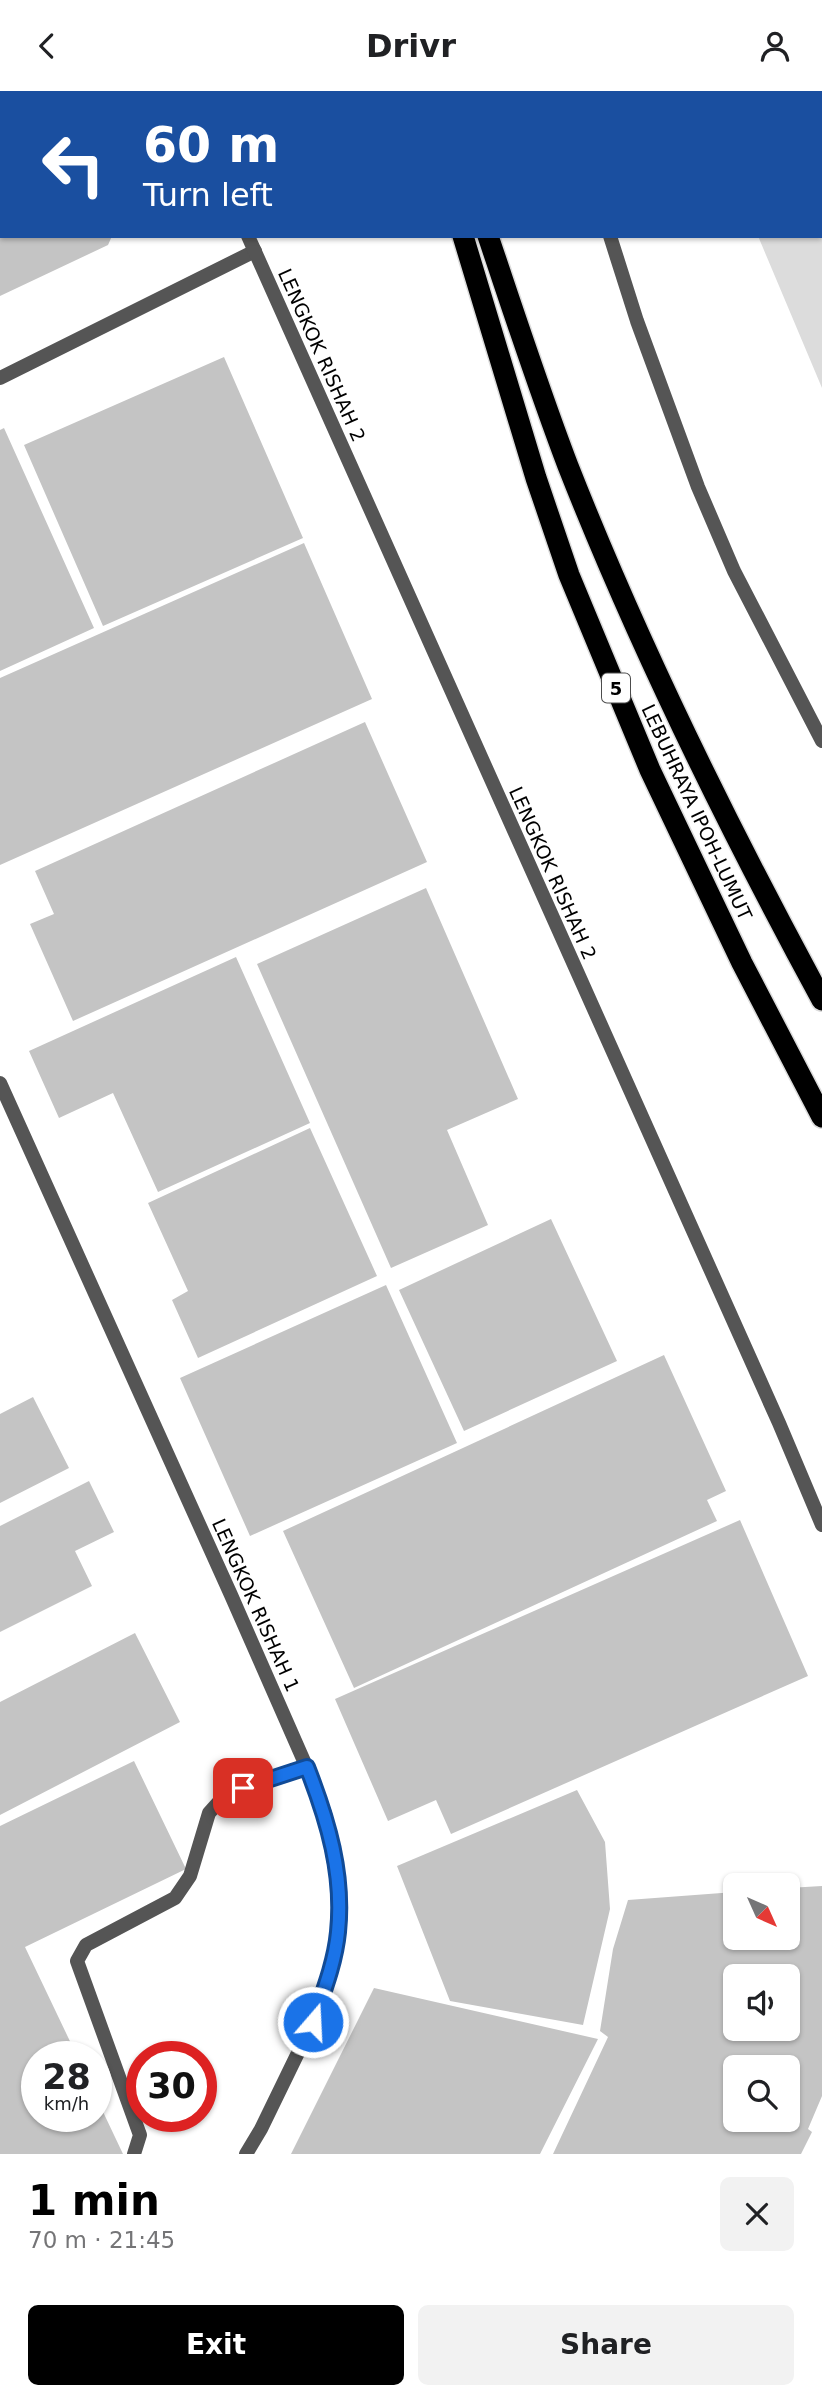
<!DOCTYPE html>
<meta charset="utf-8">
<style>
:root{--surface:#fff;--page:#f2f2f2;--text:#202124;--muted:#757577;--accent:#000}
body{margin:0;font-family:"DejaVu Sans",sans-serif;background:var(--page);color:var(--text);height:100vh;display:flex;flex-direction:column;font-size:26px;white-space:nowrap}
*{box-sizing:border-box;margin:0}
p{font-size:23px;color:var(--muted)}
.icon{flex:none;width:38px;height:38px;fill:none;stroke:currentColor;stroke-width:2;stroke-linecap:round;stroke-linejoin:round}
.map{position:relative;height:2063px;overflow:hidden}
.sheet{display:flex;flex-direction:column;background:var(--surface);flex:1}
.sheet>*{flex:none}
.hud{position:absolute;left:0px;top:0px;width:822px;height:147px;box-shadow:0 2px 5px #0004;background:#1a4fa0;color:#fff;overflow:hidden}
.needle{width:46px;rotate:135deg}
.fabs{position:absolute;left:723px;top:1782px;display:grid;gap:14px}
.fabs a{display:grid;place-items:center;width:77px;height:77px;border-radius:10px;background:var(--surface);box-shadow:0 2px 5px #0004;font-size:35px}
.speed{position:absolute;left:21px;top:1950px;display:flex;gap:14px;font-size:35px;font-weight:700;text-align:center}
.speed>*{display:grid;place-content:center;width:91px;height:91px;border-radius:50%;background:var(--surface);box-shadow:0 2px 5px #0004;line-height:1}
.speed small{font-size:18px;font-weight:400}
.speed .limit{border:10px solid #d22;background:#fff;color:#111}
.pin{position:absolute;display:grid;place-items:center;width:60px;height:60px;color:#fff;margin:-30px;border-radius:14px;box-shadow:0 4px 10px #0006}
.me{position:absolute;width:77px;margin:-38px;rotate:19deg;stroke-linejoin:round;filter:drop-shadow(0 0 5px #0008)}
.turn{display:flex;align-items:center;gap:24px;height:147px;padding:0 28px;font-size:32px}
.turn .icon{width:91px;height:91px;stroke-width:2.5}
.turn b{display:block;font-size:49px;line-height:60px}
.round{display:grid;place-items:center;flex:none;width:74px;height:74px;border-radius:10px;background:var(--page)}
.summary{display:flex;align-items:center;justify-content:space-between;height:119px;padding:0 28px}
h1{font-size:42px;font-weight:700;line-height:52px;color:var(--accent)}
.cta{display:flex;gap:14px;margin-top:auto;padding:14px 28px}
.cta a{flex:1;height:80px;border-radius:10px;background:var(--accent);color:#fff;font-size:28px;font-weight:700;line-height:80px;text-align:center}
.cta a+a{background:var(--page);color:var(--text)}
header{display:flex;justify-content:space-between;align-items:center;height:91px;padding:0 28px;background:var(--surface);font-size:32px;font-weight:700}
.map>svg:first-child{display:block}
</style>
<header><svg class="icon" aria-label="back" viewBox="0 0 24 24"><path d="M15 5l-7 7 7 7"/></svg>Drivr<svg class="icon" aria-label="person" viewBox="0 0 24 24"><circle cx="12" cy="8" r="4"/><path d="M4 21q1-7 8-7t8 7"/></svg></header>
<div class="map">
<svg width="822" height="2063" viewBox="0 0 822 2063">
<rect width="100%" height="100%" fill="#fff"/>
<path fill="#dcdcdc" d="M 696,0 L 822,0 L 822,297 L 758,145 L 821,145 L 821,2 L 697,2 Z"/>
<path fill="#c4c4c4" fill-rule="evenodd" d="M 0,145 L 112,145 L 108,154 L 0,205 Z
M 224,266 L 303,447 L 103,535 L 24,354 Z
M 4,337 L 94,537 L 0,580 L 0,339 Z
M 304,452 L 372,608 L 0,774 L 0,587 Z
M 365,631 L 427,771 L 73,930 L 30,833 L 54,823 L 35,780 Z
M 426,797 L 518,1008 L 447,1039 L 488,1134 L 391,1177 L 257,873 Z
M 236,866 L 310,1032 L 158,1101 L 113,1002 L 59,1027 L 29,960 Z
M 310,1037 L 377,1185 L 198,1267 L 172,1209 L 188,1200 L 148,1112 Z
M 551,1128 L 617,1270 L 464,1340 L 399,1199 Z
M 386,1194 L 457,1352 L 250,1445 L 180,1287 Z
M 664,1264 L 726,1400 L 707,1409 L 717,1430 L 354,1597 L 283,1440 Z
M 33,1306 L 69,1377 L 0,1412 L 0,1323 Z
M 89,1390 L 114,1441 L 75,1460 L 92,1495 L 0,1541 L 0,1435 Z
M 740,1429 L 808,1585 L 451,1743 L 436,1709 L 388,1730 L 335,1608 Z
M 135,1542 L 180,1631 L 0,1724 L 0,1611 Z
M 134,1670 L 186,1778 L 25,1856 L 77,1965 L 37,1965 L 37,2025 L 96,2025 L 96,2006 L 123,2063 L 0,2063 L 0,1735 Z
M 577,1699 L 605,1751 L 610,1818 L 583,1934 L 450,1910 L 397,1775 Z
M 822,1795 L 822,2005 L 808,2038 L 812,2041 L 801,2063 L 553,2063 L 608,1946 L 600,1940 L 613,1858 L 628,1809 L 735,1801 L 735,1846 L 788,1846 L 788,1797 ZM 735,1885 L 788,1885 L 788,1937 L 735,1937 ZM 735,1976 L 788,1976 L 788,2028 L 735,2028 Z
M 374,1897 L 598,1948 L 540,2063 L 291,2063 Z"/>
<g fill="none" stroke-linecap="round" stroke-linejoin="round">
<defs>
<path id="highway" d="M 418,0 L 419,2
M 439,0 L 440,2
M 463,145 L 536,387 L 569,484 L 650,679 L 742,872 L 822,1026
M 488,145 C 514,222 539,299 568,375 C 640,558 728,736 822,909"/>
</defs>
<use href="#highway" stroke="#dbdbdb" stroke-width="24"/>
<path stroke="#555" stroke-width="14" d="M 0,287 L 255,160
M 134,2063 L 140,2044 L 77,1870 L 86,1854 L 175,1807 L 190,1785 L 209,1722 L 227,1702 L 307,1677"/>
<path stroke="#555" stroke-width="14" d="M 184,0 L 185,2
M 553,0 L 554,2
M 248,145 L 779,1332 L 822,1434
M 610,145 L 637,230 L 698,396 L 734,480 L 822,650
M 0,992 L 231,1504 L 307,1677 L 325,1722 L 339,1800 L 338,1842 L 330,1882 L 313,1931 L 261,2038 L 246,2063"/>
<use href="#highway" stroke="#000" stroke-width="21"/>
</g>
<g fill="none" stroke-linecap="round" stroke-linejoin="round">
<defs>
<path id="route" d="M 243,1697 L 307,1676 C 328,1730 344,1783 338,1841 C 335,1872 323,1902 313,1931"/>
</defs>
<use href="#route" stroke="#114b97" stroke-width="18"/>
<use href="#route" stroke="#1a73e8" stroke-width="12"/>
</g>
<g text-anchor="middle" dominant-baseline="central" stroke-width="6" stroke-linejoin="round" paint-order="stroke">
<rect fill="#fff" stroke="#4c4c4c" stroke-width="2" x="602" y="582.5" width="28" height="29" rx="5"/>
<g font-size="18" font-weight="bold" fill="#000">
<text x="616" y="597">5</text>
</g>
<g font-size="19" fill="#000" stroke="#fff">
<text transform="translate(322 264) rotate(66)">LENGKOK RISHAH 2</text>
<text transform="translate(697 721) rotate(65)">LEBUHRAYA IPOH-LUMUT</text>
<text transform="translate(553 782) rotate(66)">LENGKOK RISHAH 2</text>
<text transform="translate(256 1514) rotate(66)">LENGKOK RISHAH 1</text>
</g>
</g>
</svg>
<div class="fabs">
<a><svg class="needle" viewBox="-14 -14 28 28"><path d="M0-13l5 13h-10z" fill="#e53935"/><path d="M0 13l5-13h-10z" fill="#757577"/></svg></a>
<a><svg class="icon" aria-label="sound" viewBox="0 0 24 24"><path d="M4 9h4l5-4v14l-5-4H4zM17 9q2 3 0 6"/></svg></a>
<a><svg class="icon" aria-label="search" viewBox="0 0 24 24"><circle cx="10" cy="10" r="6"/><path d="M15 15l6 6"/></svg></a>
</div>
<div class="speed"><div>28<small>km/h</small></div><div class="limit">30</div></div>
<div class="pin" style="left:243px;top:1697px;background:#d93025"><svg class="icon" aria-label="arrive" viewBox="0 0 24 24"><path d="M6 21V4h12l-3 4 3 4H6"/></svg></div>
<svg class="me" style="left:313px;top:1931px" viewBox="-20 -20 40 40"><circle r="17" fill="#1a73e8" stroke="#fff" stroke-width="3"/><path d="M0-11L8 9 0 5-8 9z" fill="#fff"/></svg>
<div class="hud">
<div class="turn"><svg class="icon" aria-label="left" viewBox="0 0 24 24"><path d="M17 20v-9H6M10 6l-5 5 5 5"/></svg><div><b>60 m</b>Turn left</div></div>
</div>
</div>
<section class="sheet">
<div class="summary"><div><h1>1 min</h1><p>70 m · 21:45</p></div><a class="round"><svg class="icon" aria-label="close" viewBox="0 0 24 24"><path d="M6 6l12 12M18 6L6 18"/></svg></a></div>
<div class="cta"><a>Exit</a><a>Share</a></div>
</section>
